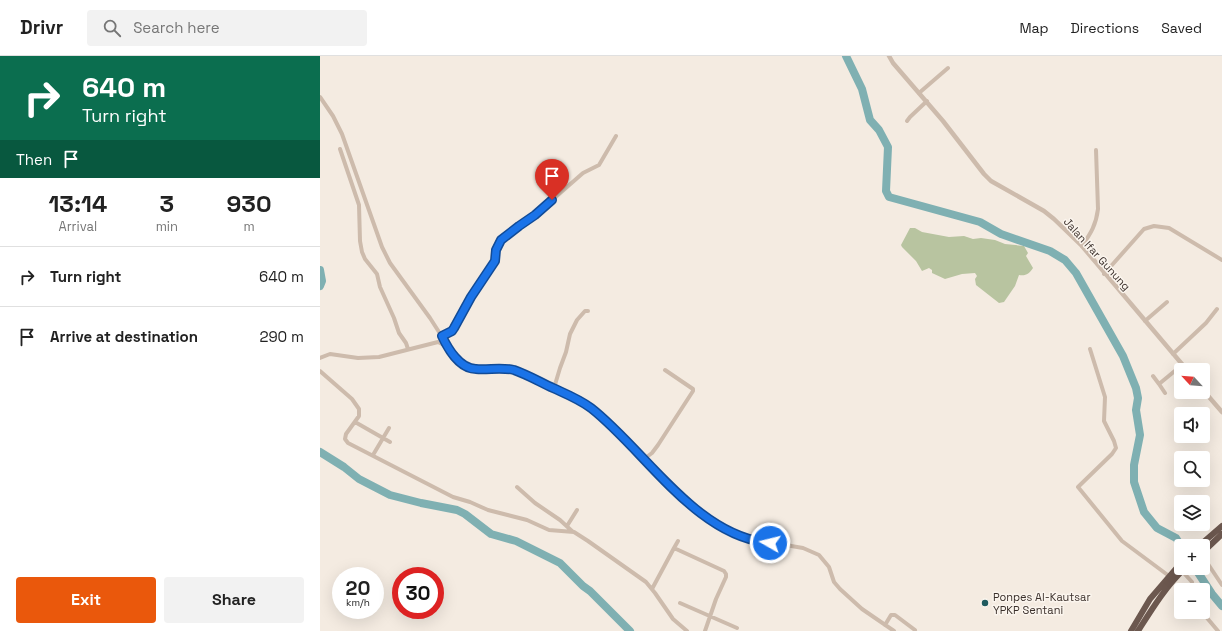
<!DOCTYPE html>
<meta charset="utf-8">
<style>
:root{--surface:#fff;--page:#f2f2f2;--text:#222;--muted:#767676;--line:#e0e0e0;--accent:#ea580c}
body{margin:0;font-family:"Space Grotesk",sans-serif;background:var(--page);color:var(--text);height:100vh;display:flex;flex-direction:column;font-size:15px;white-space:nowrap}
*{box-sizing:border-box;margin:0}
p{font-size:13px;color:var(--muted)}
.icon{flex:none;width:22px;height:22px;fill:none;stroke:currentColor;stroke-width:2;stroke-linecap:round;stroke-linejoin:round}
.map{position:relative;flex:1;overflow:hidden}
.drawer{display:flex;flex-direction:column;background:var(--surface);width:320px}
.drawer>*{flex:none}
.top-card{background:#0b6e4f;color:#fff;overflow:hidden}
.needle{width:26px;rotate:296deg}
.controls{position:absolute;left:854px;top:307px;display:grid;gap:8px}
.controls a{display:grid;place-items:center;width:36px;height:36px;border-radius:4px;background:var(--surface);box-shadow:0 4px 16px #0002;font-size:20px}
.speed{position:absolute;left:12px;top:511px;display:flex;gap:8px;font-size:20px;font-weight:700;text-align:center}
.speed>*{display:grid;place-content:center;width:52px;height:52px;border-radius:50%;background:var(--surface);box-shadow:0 4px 16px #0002;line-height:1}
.speed small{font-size:10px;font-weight:400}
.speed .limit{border:6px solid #d22;background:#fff;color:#111}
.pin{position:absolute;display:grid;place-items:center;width:34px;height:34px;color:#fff;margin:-41px -17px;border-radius:50% 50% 50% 0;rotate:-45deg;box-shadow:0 0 4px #0007}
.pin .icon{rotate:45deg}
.me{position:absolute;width:44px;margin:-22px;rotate:278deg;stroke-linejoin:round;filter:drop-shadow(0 0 3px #0008)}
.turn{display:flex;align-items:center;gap:14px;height:84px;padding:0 16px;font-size:18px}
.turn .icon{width:52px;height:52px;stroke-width:2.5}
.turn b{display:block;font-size:28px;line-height:34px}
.then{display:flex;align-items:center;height:38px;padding:0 16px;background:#0003;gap:8px;font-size:15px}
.eta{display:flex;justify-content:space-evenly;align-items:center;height:68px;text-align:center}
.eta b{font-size:24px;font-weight:800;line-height:28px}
.primary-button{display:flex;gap:8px;margin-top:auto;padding:8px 16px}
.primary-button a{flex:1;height:46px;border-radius:4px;background:var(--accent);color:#fff;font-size:16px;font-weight:800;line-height:46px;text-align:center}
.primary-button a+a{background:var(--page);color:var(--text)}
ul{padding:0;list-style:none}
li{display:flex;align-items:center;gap:12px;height:60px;padding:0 16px;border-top:1px solid var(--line)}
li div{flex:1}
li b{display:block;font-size:15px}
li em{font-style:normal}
header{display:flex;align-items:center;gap:24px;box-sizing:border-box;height:56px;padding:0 20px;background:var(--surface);border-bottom:1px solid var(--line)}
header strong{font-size:19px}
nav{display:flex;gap:22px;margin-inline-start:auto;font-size:14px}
.search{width:280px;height:36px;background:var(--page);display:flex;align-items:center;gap:10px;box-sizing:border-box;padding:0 14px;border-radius:4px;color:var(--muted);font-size:15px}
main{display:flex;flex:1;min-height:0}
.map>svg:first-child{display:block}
</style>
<header>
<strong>Drivr</strong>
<div class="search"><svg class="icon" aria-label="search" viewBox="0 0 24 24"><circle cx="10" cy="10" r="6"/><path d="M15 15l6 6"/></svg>Search here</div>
<nav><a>Map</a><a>Directions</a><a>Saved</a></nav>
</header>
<main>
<section class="drawer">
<div class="top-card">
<div class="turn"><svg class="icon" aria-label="right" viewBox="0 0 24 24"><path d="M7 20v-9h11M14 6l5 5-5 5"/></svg><div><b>640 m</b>Turn right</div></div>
<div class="then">Then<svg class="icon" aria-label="arrive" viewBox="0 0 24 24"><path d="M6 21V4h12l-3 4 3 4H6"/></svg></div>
</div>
<div class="eta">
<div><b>13:14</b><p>Arrival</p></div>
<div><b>3</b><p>min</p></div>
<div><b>930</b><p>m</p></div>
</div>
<ul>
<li><svg class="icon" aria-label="right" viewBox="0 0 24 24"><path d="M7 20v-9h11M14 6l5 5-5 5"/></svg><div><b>Turn right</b></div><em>640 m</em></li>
<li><svg class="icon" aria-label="arrive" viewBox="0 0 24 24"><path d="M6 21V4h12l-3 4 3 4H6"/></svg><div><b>Arrive at destination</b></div><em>290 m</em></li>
</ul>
<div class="primary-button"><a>Exit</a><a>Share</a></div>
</section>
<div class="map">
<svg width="902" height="575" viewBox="0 0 902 575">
<rect width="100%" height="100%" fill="#f4ebe1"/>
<path fill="#b8c4a0" d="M 590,172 L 595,172 L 602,176 L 629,181 L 644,180 L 653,183 L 661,182 L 675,184 L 685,188 L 704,190 L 708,197 L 706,200 L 713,212 C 709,218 706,220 699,219 L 695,230 L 684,246 L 679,247 L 656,229 L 655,223 L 657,220 L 655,217 L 642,218 L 625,223 L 612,217 L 612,214 L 609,212 L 602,215 L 596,205 L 582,191 L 581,189 Z"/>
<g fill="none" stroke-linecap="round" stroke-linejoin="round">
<path stroke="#7fb0b2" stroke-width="8" d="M 526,0 L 542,33 L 550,64 L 559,74 L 568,91 L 566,135 L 569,141 L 660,166 L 681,178 L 730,195 L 745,204 L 756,217 L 803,300 L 816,332 L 818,342 L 816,354 L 820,379 L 814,409 L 814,426 L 824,456 L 837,472 L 856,482 L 861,490
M 0,214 L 2,225 L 0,230
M 0,396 L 24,411 L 39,423 L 70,439 L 101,447 L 137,454 L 145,458 L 171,478 L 196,485 L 240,507 L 263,530 L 270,535 L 310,575
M 875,512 L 892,538 L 902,550"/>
<path stroke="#cdbbac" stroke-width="4" d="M 599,37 L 628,12
M 0,41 L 13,60 L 22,78 L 62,191 L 70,207 L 110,262 L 135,301 C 156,322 169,308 194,313 L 256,343 L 270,351 L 302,379 L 362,442 L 404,473 L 425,482 L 483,492 L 499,499 L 509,511 L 514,526 L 520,533 L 542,553 L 574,575
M 587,65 L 590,61 L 607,45
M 20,93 L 39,149 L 40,185 L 42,196 L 45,203 L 57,218 L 60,231 L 74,262 L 79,277 L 86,287 L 88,293
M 762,190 C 771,177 776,169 778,153 L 776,94
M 784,218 L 824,173 L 834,170 L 849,172 L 902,204
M 825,265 L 847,246
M 122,279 L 132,275 L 134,272 L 151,241 L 175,205 L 176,194 L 181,184 L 199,170 L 215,159 L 263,117 L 279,109 L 296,80
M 770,293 L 785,341 L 784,365 L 794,385 L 796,392 L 792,398 L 758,431 L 802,485 L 849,520
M 853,298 L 886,267 L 897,253
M 0,302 L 10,298 L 38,302 L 59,301 L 118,286 L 128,291
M 0,315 L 32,343 L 39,353 L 39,360 L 26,378 L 25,383 L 28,387 L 133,441 L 150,446 L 168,454 L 207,464 L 229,474 L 254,476 L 268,485 L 326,526 L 335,537 L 353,563 L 367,575
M 833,320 L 839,328
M 234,332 L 240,312 L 246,296 L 250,278 L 257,264 L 265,255 L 268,255
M 845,337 L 839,328 L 862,309
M 35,366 L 70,386
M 53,399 L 69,372
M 324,403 L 332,397 L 338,389 L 373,335 L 373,333 L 345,314
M 197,431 L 215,447 L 240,464 L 253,476
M 247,470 L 257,454
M 354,492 L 358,485
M 883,498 L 886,505 L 902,529
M 862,515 L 872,526 L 871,534
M 332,533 L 354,492 L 404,515 L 406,518 L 406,521 L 396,543 L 385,575
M 360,547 L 417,572
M 882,556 L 898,575
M 565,569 L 571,559 L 575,559 L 595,574"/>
<path stroke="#cdbbac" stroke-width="4.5" d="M 569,0 L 573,7 L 623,65 L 664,118 L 671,125 L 724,155 L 734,163 L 762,190 L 867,314
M 883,334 L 902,356"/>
<path stroke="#6c584f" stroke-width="6" d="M 879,490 L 902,470
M 883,496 L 902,478
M 811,575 L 830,543 L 861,507
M 818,575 C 832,553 846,530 865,512"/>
</g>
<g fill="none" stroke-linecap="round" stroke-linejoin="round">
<defs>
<path id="route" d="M 232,144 L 215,159 L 199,170 L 181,184 L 176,194 L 175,205 L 151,241 L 134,272 L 132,275 L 122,280 C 128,293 140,313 156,313 C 169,314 181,311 194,314 C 208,319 220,326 233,332 C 246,338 259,343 271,352 C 325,394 376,481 450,487"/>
</defs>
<use href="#route" stroke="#114b97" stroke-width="10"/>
<use href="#route" stroke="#1a73e8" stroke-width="7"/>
</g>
<circle fill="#1f5a5e" stroke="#fbf5ee" stroke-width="1.5" cx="665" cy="547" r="4"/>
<g text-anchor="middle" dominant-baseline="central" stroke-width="3" stroke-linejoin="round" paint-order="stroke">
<g font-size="11" fill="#3b302b" stroke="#fbf5ee">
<text transform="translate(777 198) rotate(48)">Jalan Ifar Gunung</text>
</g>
<g font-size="11" fill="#3b302b" stroke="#fbf5ee" text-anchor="start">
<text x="673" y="541">Ponpes Al-Kautsar<tspan x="673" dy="13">YPKP Sentani</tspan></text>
</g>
</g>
</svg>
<div class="controls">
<a><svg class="needle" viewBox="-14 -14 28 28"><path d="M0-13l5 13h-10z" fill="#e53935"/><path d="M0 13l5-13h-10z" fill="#767676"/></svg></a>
<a><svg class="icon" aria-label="sound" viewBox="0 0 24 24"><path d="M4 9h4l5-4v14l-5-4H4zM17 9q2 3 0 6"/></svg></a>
<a><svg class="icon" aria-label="search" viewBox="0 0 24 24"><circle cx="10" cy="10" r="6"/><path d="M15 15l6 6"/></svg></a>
<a><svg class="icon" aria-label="layers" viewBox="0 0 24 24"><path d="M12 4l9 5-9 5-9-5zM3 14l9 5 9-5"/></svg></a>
<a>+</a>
<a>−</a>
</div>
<div class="speed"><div>20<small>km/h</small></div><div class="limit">30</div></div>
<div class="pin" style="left:232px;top:144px;background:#d93025"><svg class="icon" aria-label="arrive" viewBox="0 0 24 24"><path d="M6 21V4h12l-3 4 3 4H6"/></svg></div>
<svg class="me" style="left:450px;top:487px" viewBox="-20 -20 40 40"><circle r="17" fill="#1a73e8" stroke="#fff" stroke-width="3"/><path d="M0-11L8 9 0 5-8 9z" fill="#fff"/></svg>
</div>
</main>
